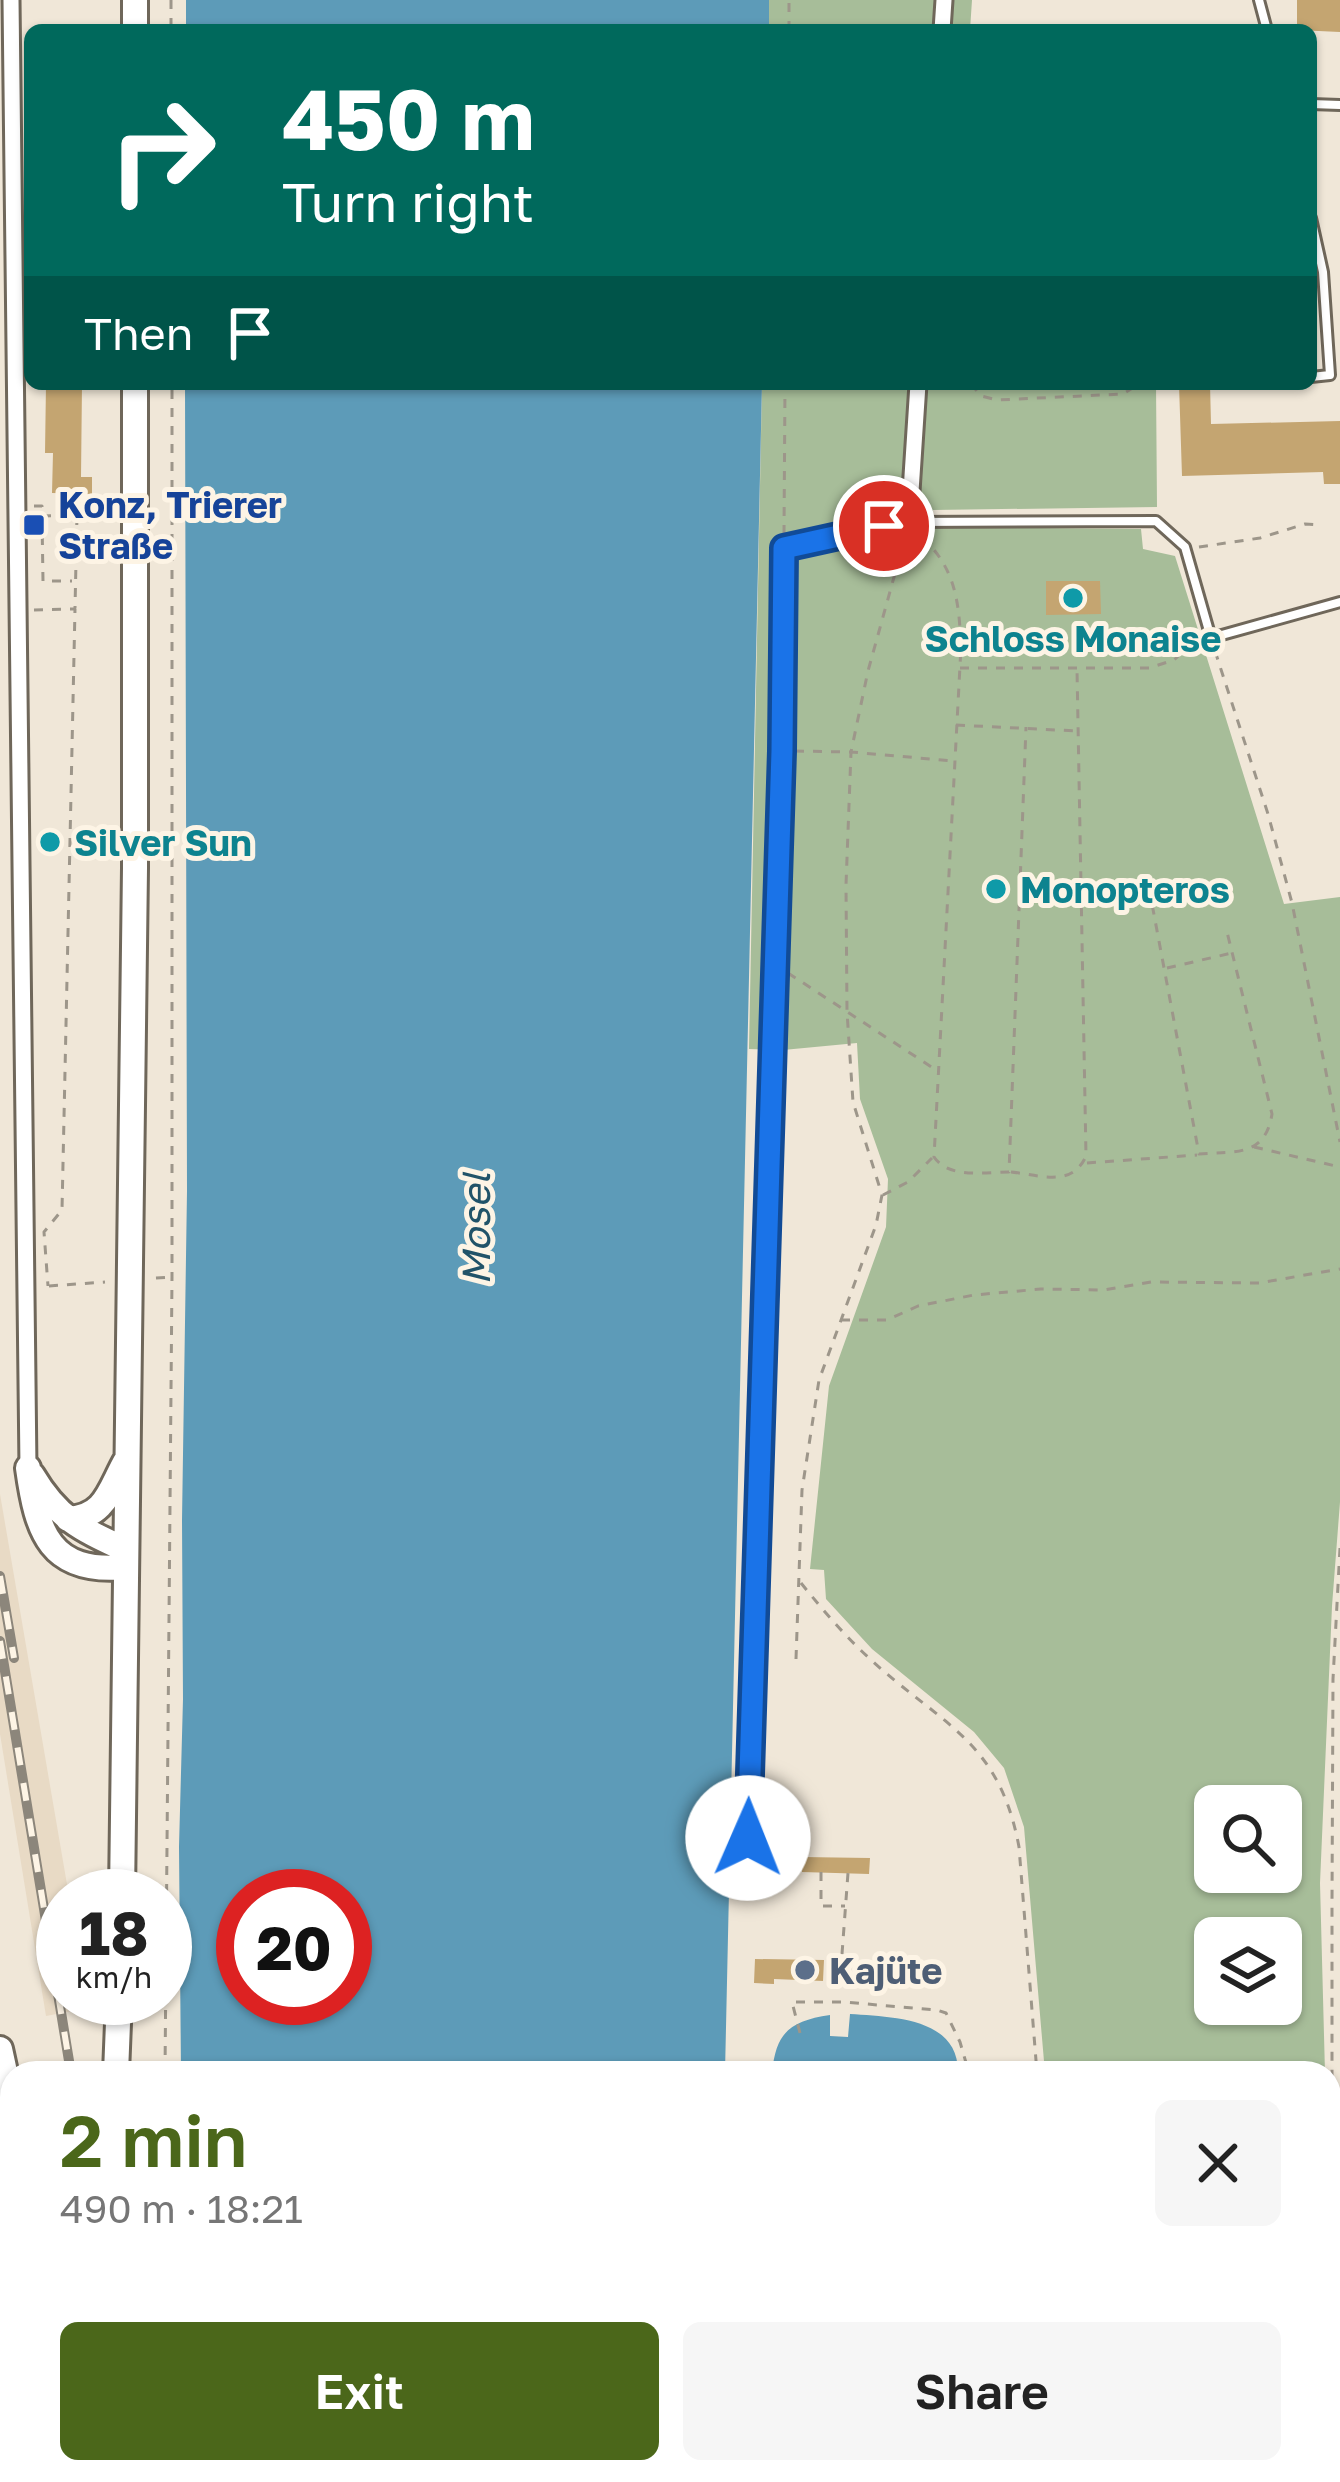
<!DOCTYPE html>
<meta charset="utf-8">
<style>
:root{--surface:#fff;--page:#f6f6f6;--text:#222;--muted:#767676;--accent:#4b671a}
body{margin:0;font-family:"Golos Text",sans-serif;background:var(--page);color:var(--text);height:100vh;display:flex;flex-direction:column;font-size:45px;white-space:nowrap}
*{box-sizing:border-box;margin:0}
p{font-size:39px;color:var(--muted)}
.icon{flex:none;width:66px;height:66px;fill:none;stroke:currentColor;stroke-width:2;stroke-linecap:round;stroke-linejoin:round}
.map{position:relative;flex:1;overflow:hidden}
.sheet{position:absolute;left:0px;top:2061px;width:1341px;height:423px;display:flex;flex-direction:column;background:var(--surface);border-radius:36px 36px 0 0;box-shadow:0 3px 9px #0004}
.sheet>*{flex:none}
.hud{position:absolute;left:24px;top:24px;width:1293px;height:366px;border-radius:18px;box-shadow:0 3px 9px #0004;background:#00695c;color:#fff;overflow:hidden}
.buttons{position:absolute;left:1194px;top:1785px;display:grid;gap:24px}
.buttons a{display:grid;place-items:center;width:108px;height:108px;border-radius:18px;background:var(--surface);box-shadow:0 3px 9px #0004;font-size:60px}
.speed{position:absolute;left:36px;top:1869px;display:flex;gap:24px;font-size:60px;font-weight:700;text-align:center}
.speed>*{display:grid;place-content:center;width:156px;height:156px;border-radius:50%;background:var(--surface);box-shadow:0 3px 9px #0004;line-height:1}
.speed small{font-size:30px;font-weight:400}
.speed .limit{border:18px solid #d22;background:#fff;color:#111}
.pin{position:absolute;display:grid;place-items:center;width:102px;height:102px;color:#fff;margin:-51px;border:6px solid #fff;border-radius:50%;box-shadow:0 3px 12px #0007}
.me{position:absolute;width:132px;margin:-66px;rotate:1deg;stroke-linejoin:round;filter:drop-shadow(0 0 9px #0008)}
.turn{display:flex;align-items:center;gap:42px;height:252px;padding:0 60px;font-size:54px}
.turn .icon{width:156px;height:156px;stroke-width:2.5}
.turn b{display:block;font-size:84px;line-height:102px}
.then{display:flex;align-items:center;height:114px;padding:0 60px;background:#0003;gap:24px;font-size:45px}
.round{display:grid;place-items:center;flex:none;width:126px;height:126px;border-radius:18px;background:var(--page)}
.summary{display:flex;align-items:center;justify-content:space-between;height:204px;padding:0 60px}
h1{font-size:72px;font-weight:600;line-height:90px;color:var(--accent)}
.cta{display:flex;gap:24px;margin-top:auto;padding:24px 60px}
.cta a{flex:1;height:138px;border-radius:18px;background:var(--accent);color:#fff;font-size:48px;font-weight:600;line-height:138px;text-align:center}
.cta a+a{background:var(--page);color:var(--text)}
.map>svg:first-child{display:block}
</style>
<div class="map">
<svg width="1340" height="2482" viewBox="0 0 1340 2482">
<rect width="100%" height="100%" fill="#f0e7d8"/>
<path fill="#e8dac5" d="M 0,1494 L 69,1896 L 63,1896 L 63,1998 L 86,1998 L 88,2008 L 46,2016 L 0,1734 Z"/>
<path fill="#a7bd99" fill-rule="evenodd" d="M 769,0 L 972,0 L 970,30 L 769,30 Z
M 762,384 L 1156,384 L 1157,507 L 933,510 L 932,527 L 1141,529 L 1143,549 L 1175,556 L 1284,904 L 1340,897 L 1340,1502 L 1332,1606 L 1320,1883 L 1325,2073 L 1045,2073 L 1024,1827 L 1004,1768 L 974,1732 L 872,1649 L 826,1599 L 824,1570 L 810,1569 L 829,1386 L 886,1227 L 888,1179 L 860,1099 L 857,1043 L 783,1050 L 749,1049 ZM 1215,1806 L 1281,1806 L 1281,1872 L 1215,1872 ZM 1215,1938 L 1281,1938 L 1281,2004 L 1215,2004 Z
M 0,2200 L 12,2286 L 12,2472 L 32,2472 L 33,2482 L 0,2482 Z
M 1329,2258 L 1339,2434 L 1338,2472 L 1334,2482 L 1231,2482 L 1216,2472 L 1329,2472 Z
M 782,2472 L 1189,2472 L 1206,2482 L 782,2482 Z"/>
<path fill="#5d9bb8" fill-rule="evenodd" d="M 186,0 L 769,0 L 769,30 L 186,30 Z
M 185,384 L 762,384 L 725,2073 L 181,2073 L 179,1847 L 183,1699 L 182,1520 L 187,1191 ZM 243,1896 L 345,1896 L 345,1998 L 243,1998 Z
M 850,2014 C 891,2017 959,2017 958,2073 L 772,2073 C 776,2032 790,2021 830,2015 L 830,2036 L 848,2037 Z
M 183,2472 L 749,2472 L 751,2482 L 184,2482 Z"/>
<path fill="#c4a571" d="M 1297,0 L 1340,0 L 1340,32 L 1297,30 Z
M 46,384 L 82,384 L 81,477 L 92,477 L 92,494 L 52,493 L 53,453 L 45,453 Z
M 1179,384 L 1210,384 L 1211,424 L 1340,421 L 1340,484 L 1324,484 L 1323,472 L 1182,476 Z
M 1046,581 L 1100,581 L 1101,614 L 1046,615 Z
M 802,1857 L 870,1858 L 869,1874 L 802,1872 Z
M 755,1959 L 824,1960 L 823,1981 L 774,1979 L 774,1984 L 754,1983 Z"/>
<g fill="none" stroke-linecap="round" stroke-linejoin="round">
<defs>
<path id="service" d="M 1259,0 L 1267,30
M 1311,104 L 1340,105
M 1311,218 L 1323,272 L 1330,375 L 1311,377
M 748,1838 L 781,751 L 784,548 L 909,522 L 1156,521 L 1185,547 L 1211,638 L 1340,602"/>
<path id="minor" d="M 11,0 L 28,1468
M 942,30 L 944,0
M 909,522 L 918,384"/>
<path id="primary" d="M 135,30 L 135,0
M 28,1468 C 37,1533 50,1574 125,1567
M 32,1475 C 58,1519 81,1529 126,1550
M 68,1519 C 105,1517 109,1491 125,1462
M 122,1896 L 135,868 L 135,384
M 0,2049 L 12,2104
M 116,2073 L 119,1998
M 57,2472 L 57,2482
M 106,2472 L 108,2482"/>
</defs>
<use href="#service" stroke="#6f675a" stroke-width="14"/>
<use href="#minor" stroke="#6f675a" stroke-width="21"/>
<use href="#primary" stroke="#6f675a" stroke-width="30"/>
<path stroke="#9d968a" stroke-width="3" stroke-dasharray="9 9" stroke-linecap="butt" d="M 171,0 L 171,30
M 789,30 L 789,0
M 971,384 L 981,396 L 997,400 L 1123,394 L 1131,389 L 1134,384
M 34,506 L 42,506 L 42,516 L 77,515 L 75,608
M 42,518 L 43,581 L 72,581
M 784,534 L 785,384
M 922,537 C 956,569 959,602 961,647 L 934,1157 C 949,1179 984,1172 1009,1172 L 1026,727
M 1199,547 L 1260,538 L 1305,524 L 1322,525
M 34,610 L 75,609 L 62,1210 L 44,1232 L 48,1286
M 1215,651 L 1268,814 L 1292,903 L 1340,1142
M 960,668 L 1149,668 L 1174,660 L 1198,638
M 956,725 L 1077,731
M 795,751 L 851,752 L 953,761
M 1149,888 L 1199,1154 C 1234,1151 1265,1158 1272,1114 L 1227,932
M 1167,968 L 1232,953
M 788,973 L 936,1070
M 1254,1147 L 1340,1167
M 1087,1163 L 1197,1155
M 1011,1172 C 1040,1175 1072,1188 1086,1156 L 1077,669
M 883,1195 L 908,1182 L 932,1158
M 156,1278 L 171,1277
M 49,1286 L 105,1282
M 841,1320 L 887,1320 L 918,1306 L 974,1295 L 1041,1289 L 1104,1290 L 1151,1282 L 1259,1283 L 1340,1269
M 1340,1548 L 1333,1679 L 1332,1905 L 1332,2246 L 1340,2348
M 801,1583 C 822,1609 844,1635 869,1658 C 941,1725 999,1739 1019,1847 L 1037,2073
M 796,1659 L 802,1490 L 819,1380 L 876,1225 L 882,1195 L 853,1102 L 847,1012 L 846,885 L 851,752 L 868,671 L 904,541
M 821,1872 L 821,1906 L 845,1906
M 842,1954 L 848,1873
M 800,2033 L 792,2002 L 843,2002 L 937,2010 L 946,2013 L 960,2042 L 969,2073
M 165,2073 L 172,1277 L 172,384
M 1198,2472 L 1213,2482
M 162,2482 L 162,2472"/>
<use href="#service" stroke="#fff" stroke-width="8"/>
<use href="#minor" stroke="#fff" stroke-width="15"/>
<use href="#primary" stroke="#fff" stroke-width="24"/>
<defs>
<path id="rail" d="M 0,1576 L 14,1658
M 0,1641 L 71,2073
M 147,2472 L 149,2482"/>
</defs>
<use href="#rail" stroke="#8c867b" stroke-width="10"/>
<use href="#rail" stroke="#fdf4e5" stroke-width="6" stroke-dasharray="18" stroke-linecap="butt"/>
</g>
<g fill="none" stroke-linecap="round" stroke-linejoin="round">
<defs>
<path id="route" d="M 748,1838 L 782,751 L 784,548 L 884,526"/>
</defs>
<use href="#route" stroke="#114b97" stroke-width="30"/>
<use href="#route" stroke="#1a73e8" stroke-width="21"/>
</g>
<rect fill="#1a4fb4" stroke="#fdf4e5" stroke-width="4.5" x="22" y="513" width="24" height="24" rx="6"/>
<g fill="#0f9aa8" stroke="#fdf4e5" stroke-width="4.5">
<circle cx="1073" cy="598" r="12"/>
<circle cx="50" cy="842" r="12"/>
<circle cx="996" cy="889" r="12"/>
</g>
<circle fill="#5c6f8a" stroke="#fdf4e5" stroke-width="4.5" cx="805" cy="1970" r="12"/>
<g text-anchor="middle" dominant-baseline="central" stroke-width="10" stroke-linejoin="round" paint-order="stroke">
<g font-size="36" font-weight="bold" fill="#164399" stroke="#fdf4e5" text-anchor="start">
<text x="58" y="504">Konz, Trierer<tspan x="58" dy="41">Straße</tspan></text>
</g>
<g font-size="36" font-weight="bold" fill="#0d838f" stroke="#fdf4e5" text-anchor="start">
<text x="1073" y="638" text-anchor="middle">Schloss Monaise</text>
<text x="74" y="842">Silver Sun</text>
<text x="1020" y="889">Monopteros</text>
</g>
<g font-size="36" font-weight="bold" fill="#4e5e75" stroke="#fdf4e5" text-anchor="start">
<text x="829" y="1970">Kajüte</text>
</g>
<g font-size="39" font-style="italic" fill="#215369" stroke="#fdf4e5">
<text transform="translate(475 1229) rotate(-90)">Mosel</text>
</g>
</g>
</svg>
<div class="buttons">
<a><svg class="icon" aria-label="search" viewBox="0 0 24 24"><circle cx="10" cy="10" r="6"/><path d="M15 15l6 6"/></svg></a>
<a><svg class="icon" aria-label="layers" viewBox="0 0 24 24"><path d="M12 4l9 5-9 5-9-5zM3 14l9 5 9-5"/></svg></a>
</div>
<div class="speed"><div>18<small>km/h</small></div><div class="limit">20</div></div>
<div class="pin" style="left:884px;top:526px;background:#d93025"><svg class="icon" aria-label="arrive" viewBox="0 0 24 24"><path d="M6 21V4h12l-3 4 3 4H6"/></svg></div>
<svg class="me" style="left:748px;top:1838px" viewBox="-20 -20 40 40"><circle r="19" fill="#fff"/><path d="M0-13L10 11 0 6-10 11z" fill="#1a73e8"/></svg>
<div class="hud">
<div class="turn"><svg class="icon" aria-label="right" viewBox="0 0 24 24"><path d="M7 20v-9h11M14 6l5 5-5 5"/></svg><div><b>450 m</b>Turn right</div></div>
<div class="then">Then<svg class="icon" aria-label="arrive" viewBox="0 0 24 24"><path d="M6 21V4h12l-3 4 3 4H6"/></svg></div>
</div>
<section class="sheet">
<div class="summary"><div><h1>2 min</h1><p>490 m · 18:21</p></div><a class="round"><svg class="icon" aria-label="close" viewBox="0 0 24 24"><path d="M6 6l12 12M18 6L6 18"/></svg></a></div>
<div class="cta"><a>Exit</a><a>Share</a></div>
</section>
</div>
